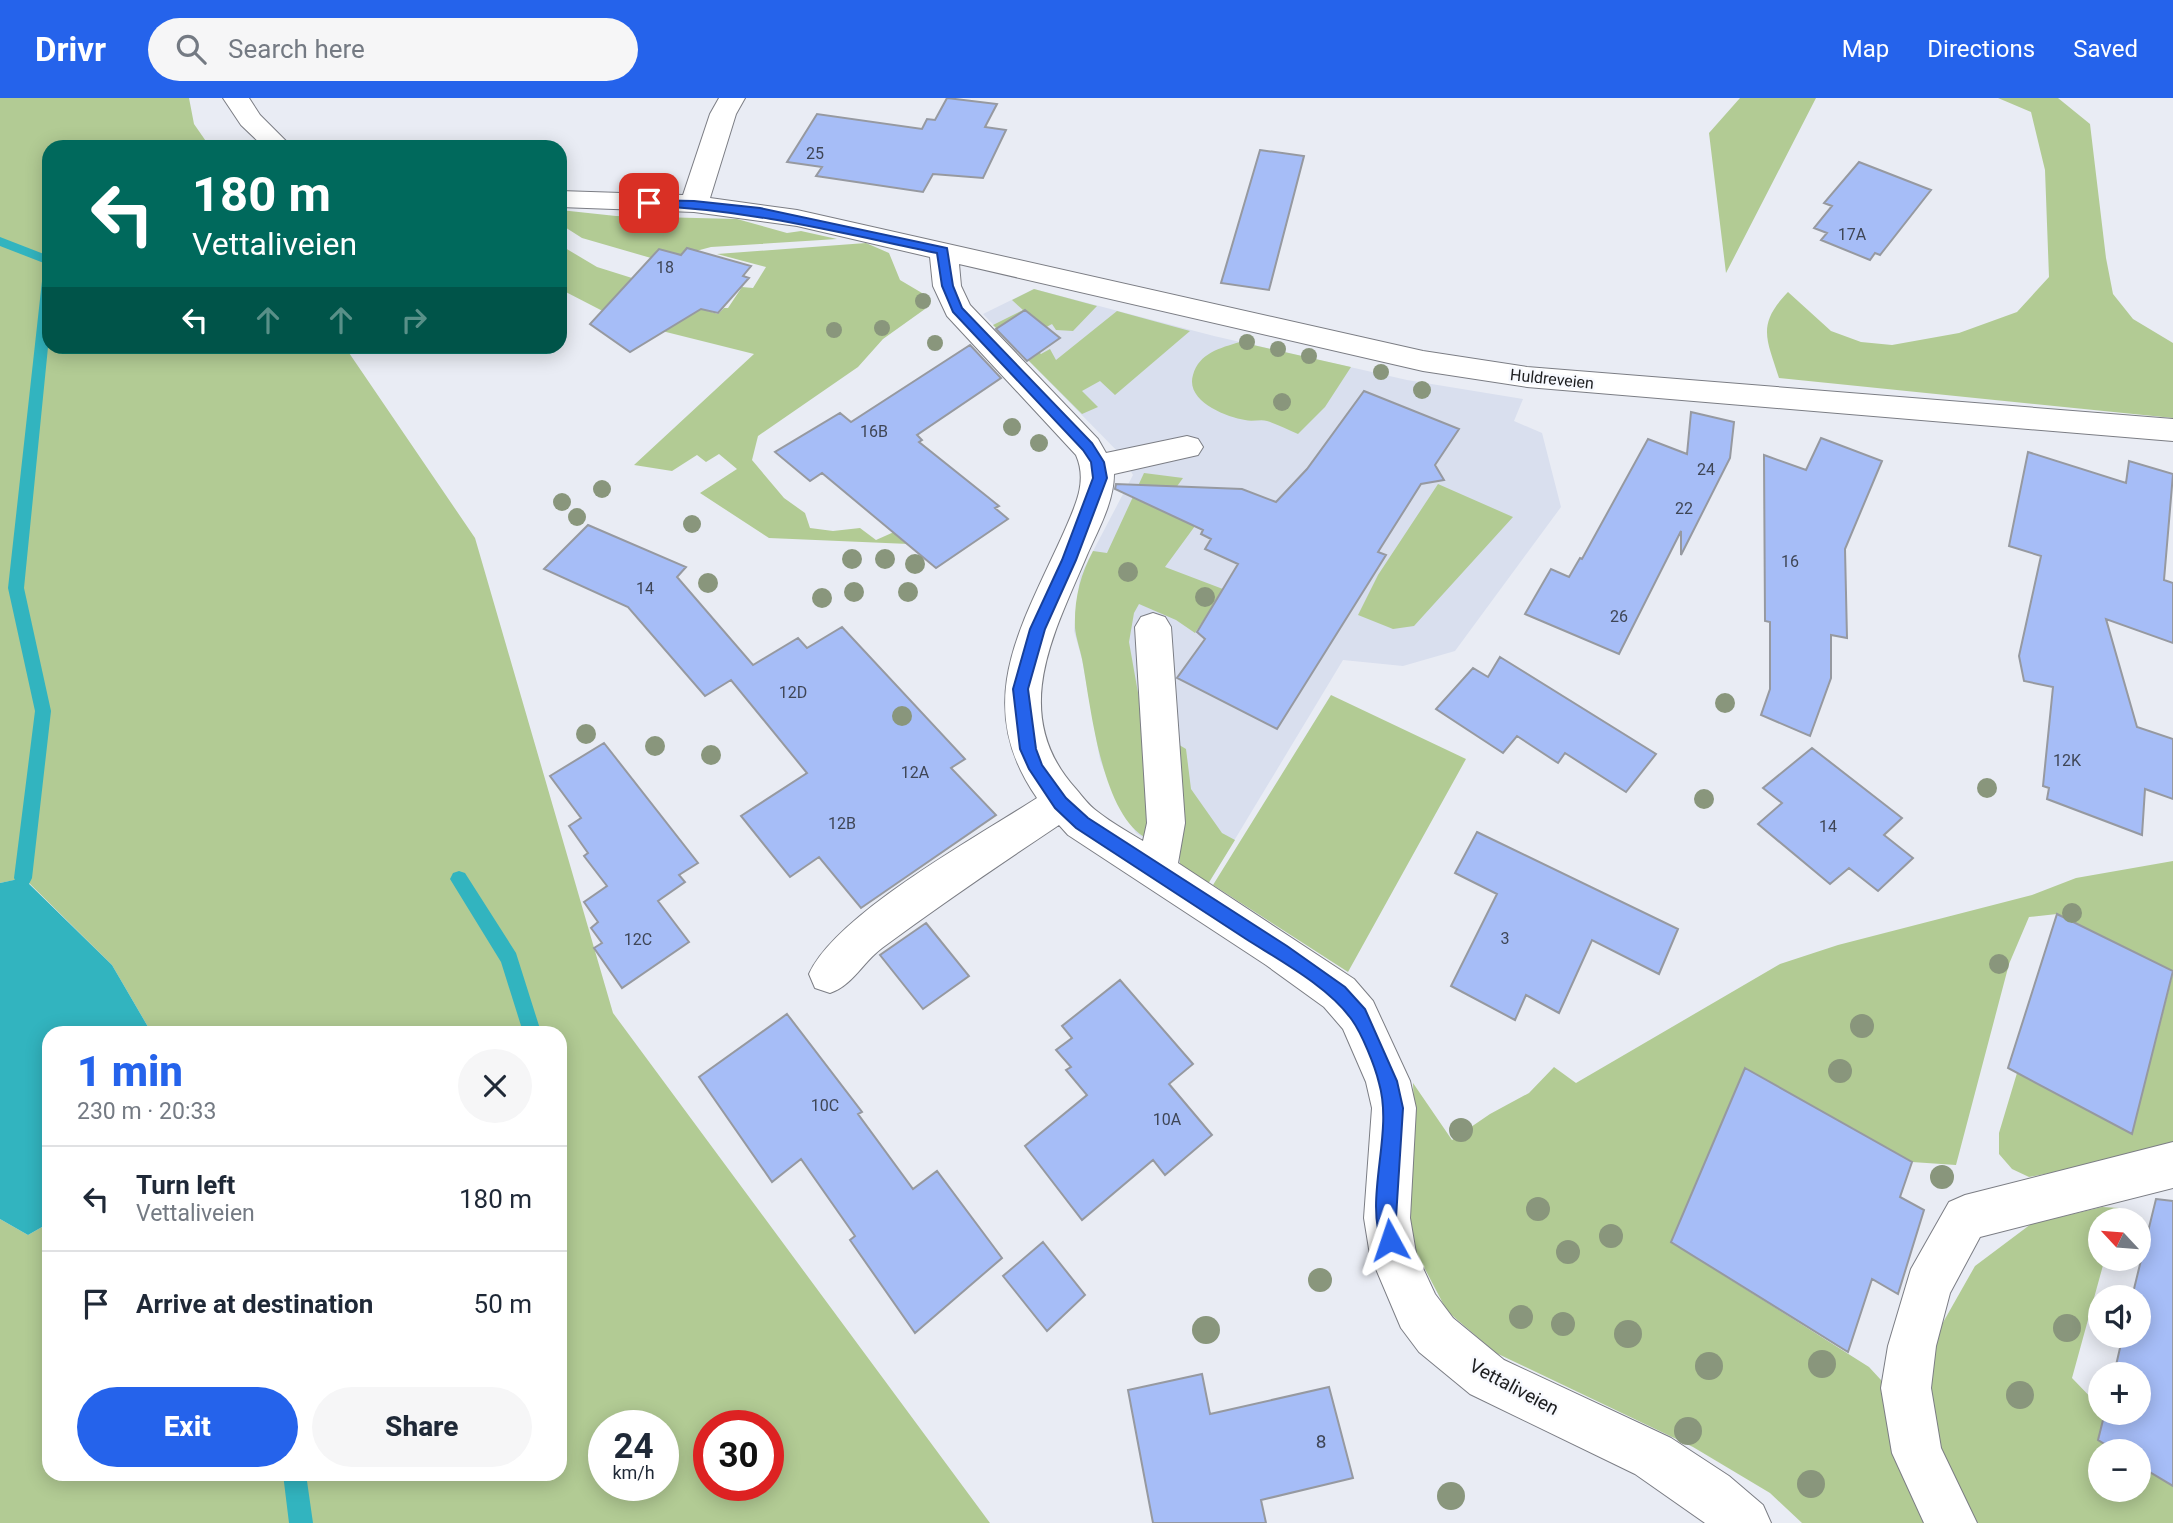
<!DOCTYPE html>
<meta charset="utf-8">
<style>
:root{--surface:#fff;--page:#f6f6f7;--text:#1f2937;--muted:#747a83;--line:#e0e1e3;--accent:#2563eb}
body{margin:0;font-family:Roboto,sans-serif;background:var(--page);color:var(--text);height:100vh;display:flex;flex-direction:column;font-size:26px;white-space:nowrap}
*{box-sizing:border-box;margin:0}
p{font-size:23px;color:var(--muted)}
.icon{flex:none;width:38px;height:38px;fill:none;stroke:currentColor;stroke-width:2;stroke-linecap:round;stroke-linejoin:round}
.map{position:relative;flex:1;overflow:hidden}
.side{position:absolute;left:42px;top:928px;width:525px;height:455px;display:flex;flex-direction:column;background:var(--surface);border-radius:21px;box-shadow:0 4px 18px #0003}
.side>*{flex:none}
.guide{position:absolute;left:42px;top:42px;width:525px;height:214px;border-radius:21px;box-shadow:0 4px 18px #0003;background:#00695c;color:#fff;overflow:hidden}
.needle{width:46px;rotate:296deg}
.buttons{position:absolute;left:2088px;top:1110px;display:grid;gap:14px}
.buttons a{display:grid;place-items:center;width:63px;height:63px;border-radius:50%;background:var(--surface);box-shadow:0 4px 18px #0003;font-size:35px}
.speed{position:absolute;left:588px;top:1312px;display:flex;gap:14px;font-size:35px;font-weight:700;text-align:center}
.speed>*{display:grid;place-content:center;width:91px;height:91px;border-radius:50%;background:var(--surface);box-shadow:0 4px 18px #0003;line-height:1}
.speed small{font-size:18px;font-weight:400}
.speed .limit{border:10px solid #d22;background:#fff;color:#111}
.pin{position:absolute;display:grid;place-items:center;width:60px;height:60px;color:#fff;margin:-30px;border-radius:14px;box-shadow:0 4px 10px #0006}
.me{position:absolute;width:77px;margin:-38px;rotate:355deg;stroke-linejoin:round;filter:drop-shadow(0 0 5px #0008)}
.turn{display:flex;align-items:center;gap:24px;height:147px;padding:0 35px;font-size:32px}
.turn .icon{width:91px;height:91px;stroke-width:2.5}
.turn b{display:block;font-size:49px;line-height:60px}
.lanes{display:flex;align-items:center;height:66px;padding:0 35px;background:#0003;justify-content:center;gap:35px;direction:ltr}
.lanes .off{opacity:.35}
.round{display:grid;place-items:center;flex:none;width:74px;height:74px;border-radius:37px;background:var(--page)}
.overview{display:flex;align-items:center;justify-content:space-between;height:119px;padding:0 35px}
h1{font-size:42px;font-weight:800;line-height:52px;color:var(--accent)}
.button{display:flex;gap:14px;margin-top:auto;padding:14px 35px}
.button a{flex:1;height:80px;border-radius:42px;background:var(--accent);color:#fff;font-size:28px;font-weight:800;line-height:80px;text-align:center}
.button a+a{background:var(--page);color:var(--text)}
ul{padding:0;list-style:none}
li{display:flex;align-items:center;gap:21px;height:105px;padding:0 35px;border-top:2px solid var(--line)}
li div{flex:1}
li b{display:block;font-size:26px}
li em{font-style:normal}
header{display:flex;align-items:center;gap:42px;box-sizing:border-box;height:98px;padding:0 35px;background:var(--accent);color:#fff}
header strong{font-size:33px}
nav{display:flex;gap:38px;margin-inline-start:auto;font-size:24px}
.search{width:490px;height:63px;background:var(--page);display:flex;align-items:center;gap:18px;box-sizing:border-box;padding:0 24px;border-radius:38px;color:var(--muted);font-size:26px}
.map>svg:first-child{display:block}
</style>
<header>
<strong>Drivr</strong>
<div class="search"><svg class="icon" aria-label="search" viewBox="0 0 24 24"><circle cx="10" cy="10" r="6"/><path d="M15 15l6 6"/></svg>Search here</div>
<nav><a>Map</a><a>Directions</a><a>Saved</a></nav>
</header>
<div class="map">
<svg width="2173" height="1425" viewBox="0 0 2173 1425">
<rect width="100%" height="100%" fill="#e9ecf4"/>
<path fill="#d9dfee" d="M 1034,191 L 1214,238 L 1407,282 L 1523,301 L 1514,323 L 1542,335 L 1561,409 L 1455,553 L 1403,568 L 1343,562 L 1208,786 L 1136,735 L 1113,694 L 1100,662 L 1082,561 L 1074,533 L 1080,478 L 1133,377 L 1122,358 L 983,216 Z"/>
<path fill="#b2cb94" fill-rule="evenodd" d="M 0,0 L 189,0 L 194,26 L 210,49 L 49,49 L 49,248 L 345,249 L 475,440 L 613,915 L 990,1425 L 0,1425 L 0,1121 L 28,1137 L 49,1125 L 49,1376 L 560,1376 L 560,934 L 151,934 L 112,867 L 24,780 L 0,785 ZM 604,1328 L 663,1328 L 663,1388 L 604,1388 ZM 709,1328 L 768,1328 L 768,1388 L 709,1388 Z
M 1740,0 L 1816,0 L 1726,175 L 1709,35 Z
M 1998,0 L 2058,0 L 2090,26 L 2106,160 L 2113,196 L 2133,221 L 2173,245 L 2173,320 L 1779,280 C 1767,241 1756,227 1788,194 L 1831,233 L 1861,244 L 1892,247 L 1959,235 L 2017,214 L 2049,179 L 2045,72 L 2031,14 Z
M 560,112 L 616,118 L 737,121 L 787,135 L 801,133 L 837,141 L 711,149 L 681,157 L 659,151 L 651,160 L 582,140 L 560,126 Z
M 866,145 L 889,155 L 900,182 L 922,195 L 925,211 L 883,241 L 858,269 L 758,338 L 752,362 L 784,400 L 805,415 L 810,430 L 833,433 L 860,430 L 876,442 L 894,434 L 909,446 L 769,440 L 700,395 L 737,371 L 719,356 L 706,364 L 697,357 L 672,373 L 634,367 L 754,256 L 622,223 L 560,191 L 560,147 L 597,169 L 632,180 L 628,185 L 665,200 L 718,216 L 724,210 L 728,210 L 742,189 L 753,190 L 766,169 L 717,156 Z
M 1034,191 L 1097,208 L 1073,233 L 1056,232 L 1052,226 L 1039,233 L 1033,248 L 1041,256 L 1050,251 L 1056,262 L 1117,213 L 1190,233 L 1115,297 L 1100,283 L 1082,293 L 1098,309 L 1082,316 L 993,227 L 1023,212 L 1012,202 Z
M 1240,244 L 1351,269 L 1325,309 L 1298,336 C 1288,332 1277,326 1267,323 C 1261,321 1252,324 1245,322 C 1226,319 1185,303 1193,277 C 1199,255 1220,250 1240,244 Z
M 1144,375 L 1183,380 L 1160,412 L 1195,428 L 1165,469 L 1236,496 L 1207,517 L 1195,535 L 1176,522 L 1139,506 L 1134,515 L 1129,544 L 1140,606 L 1148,741 C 1101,718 1091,608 1082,561 C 1080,551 1076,540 1075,530 C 1074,502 1080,477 1093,453 L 1107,455 Z
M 1438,386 L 1513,419 L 1414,528 L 1393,531 L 1358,517 L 1378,477 Z
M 1331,597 L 1466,661 L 1348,874 L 1213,787 Z
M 1176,645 L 1186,651 L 1191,691 L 1222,735 L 1235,742 L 1208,786 L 1180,768 Z
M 2173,763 L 2173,873 L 2057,816 L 2029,819 L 2009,866 L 1956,1067 L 1912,1064 L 1745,970 L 1671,1144 L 1869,1269 L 1881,1282 L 1893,1351 L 1933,1425 L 1802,1425 L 1770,1395 L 1693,1349 L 1496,1255 L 1447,1213 L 1415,1152 L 1406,1114 L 1415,1036 L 1413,985 L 1452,1042 L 1490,1016 L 1529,995 L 1554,969 L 1576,985 L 1780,866 L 1838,847 L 2032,797 L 2076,780 Z
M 2173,875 L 2173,1051 L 2029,1079 L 2012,1071 L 1999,1056 L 1999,1035 L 2017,975 L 2132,1036 Z
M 2102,1109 L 2119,1110 L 2116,1122 L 2100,1122 L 2100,1160 L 2105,1160 L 2072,1280 L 2100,1309 L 2100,1314 L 2105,1314 L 2098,1342 L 2116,1353 L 2100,1353 L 2100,1391 L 2138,1391 L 2139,1367 L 2173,1388 L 2173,1425 L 1978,1425 L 1930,1338 L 1926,1291 L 1941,1228 L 1975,1168 L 2031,1126 Z"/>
<path fill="#32b4bf" d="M 23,780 L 112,867 L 151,934 L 49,934 L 49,1125 L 28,1137 L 0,1121 L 0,785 Z"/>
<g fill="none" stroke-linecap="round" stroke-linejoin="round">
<path fill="#32b4bf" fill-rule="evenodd" d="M 0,139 L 49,158 L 49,167 L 0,148 Z
M 49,170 L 49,239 L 24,490 L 51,613 L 32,780 L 29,786 L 23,788 L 17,786 L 14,780 L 35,613 L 8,490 L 43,174 Z
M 459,773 L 465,775 L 516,855 L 541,934 L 523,934 L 501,864 L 450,781 L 453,775 Z
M 283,1376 L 306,1376 L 313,1425 L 289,1425 Z"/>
</g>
<path fill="#a6bdf7" stroke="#9699a0" stroke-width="2" d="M 947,0 L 997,6 L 985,29 L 1006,32 L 983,80 L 933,76 L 923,94 L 816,78 L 822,69 L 787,64 L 817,16 L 922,31 L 927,21 L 935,22 Z
M 1260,52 L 1304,58 L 1269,192 L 1221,185 Z
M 1859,64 L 1931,92 L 1880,157 L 1875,155 L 1870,162 L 1821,142 L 1827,135 L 1814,130 L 1832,108 L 1824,105 Z
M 687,150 L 751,168 L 743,178 L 749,180 L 718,215 L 701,211 L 630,254 L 590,226 L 659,151 L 681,157 Z
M 1025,212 L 1060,240 L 1027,263 L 996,231 Z
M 970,247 L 1001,280 L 917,337 L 922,342 L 919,344 L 999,408 L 995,410 L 1008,421 L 936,470 L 822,375 L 810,383 L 775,354 L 840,315 L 851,324 Z
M 1364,293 L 1459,331 L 1435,367 L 1444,382 L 1421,386 L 1378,454 L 1386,457 L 1277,631 L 1177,580 L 1205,541 L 1197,534 L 1238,466 L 1205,451 L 1211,441 L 1201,436 L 1203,432 L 1115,391 L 1116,386 L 1242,391 L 1276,404 L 1307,371 Z
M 1691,314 L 1734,324 L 1730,360 L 1681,457 L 1681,433 L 1619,556 L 1525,516 L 1551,471 L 1569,479 L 1580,460 L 1582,461 L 1648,341 L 1687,356 Z
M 1821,340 L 1882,363 L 1845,451 L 1847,540 L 1831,537 L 1831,580 L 1810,638 L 1761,617 L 1770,591 L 1770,524 L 1765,523 L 1764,357 L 1806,372 Z
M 2028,354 L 2126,385 L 2129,363 L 2173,376 L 2164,482 L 2173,485 L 2173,545 L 2106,521 L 2137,629 L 2173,641 L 2173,701 L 2145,691 L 2142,737 L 2047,701 L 2049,690 L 2043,688 L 2053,589 L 2024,583 L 2019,558 L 2041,458 L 2009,448 Z
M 588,427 L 686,469 L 677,479 L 753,567 L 798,540 L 807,550 L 842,529 L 965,661 L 951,670 L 996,717 L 861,810 L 819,759 L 790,779 L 741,718 L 807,675 L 731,582 L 705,598 L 628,509 L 544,471 Z
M 1500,559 L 1656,656 L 1626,694 L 1565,655 L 1558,665 L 1517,638 L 1503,655 L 1436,611 L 1473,570 L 1488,579 Z
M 604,645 L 698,765 L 679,777 L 685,784 L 658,803 L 689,844 L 622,890 L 594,850 L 602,845 L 591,830 L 598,824 L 584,804 L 607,788 L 584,758 L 588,755 L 569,728 L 581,720 L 550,678 Z
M 1812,650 L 1902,720 L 1884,737 L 1913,760 L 1878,793 L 1849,770 L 1830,786 L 1758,726 L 1782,705 L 1763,690 Z
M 1477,734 L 1678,831 L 1659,876 L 1592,842 L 1559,915 L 1526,897 L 1515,922 L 1451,888 L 1497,796 L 1455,775 Z
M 2057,816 L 2173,873 L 2132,1036 L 2008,970 Z
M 926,825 L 969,878 L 923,911 L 880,857 Z
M 1120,882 L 1193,966 L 1169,986 L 1212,1037 L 1165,1077 L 1153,1062 L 1082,1122 L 1025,1048 L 1087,997 L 1066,972 L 1071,969 L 1056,952 L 1072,940 L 1062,928 Z
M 787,916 L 862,1014 L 858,1016 L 913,1091 L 937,1073 L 1002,1160 L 915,1235 L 850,1142 L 855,1138 L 801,1061 L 772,1084 L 699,979 Z
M 1745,970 L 1912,1064 L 1900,1099 L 1924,1112 L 1898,1196 L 1872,1181 L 1848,1254 L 1671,1144 Z
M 2156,1101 L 2173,1103 L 2173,1388 L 2138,1367 L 2138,1353 L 2116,1353 L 2098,1342 L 2105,1314 L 2138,1314 L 2138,1276 L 2114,1276 L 2123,1237 L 2138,1237 L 2138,1199 L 2132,1199 Z
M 1043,1144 L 1085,1197 L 1047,1233 L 1003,1178 Z
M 1202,1276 L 1210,1316 L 1329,1289 L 1353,1380 L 1261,1402 L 1266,1425 L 1153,1425 L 1128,1292 Z"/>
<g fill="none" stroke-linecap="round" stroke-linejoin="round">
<defs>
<path id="minor" d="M 223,0 L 249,0 L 260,17 L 292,49 L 264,49 L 241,27 Z
M 719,0 L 745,0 L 736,16 L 710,100 L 797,112 L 1423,253 L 1527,269 L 2173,321 L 2173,343 L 1527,289 L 1423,273 L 959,166 L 961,188 L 970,207 L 1098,341 L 1106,355 L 1187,338 L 1198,341 L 1203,349 L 1198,357 L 1114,376 C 1114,404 1098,432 1087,457 C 1054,536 1008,616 1076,691 C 1083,699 1089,708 1098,714 C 1112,725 1128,734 1143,743 L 1147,725 L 1135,529 L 1141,519 L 1153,515 L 1165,519 L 1171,529 L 1185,725 L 1178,765 L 1354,881 L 1373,903 L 1410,983 L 1416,1010 L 1410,1120 L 1416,1155 L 1435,1196 L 1453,1220 L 1504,1262 L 1671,1340 L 1729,1378 L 1763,1407 L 1771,1425 L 1705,1425 L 1635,1376 L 1470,1296 L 1419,1254 L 1401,1230 L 1370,1157 L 1364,1120 L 1372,1010 L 1366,984 L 1343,931 L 1324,909 L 1266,867 L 1068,737 L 1059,727 C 999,767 940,807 882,850 C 862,865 853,887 830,895 L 815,890 L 809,876 C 836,816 978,738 1037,700 C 970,604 1023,526 1064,434 C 1075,408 1088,384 1076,357 L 947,218 L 933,188 L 930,159 L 797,128 L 694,114 L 560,109 L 560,93 L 683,97 L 710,16 Z
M 2173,1044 L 2173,1090 L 1980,1139 L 1950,1195 L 1936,1248 L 1931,1290 L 1941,1350 L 1977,1425 L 1924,1425 L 1892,1355 L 1881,1290 L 1888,1248 L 1911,1171 L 1949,1104 L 1965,1097 Z"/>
</defs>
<use href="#minor" stroke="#7b7d84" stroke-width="2"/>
<use href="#minor" fill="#fff" fill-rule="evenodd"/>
</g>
<g fill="#89967c">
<circle cx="923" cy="203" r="8"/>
<circle cx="882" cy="230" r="8"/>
<circle cx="834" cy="232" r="8"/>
<circle cx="1247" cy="244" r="8"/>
<circle cx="935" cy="245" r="8"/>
<circle cx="1278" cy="251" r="8"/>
<circle cx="1309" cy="258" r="8"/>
<circle cx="1381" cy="274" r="8"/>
<circle cx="1422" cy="292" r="9"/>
<circle cx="1282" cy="304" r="9"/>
<circle cx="1012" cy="329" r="9"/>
<circle cx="1039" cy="345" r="9"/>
<circle cx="602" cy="391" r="9"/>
<circle cx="562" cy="404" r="9"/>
<circle cx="577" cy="419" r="9"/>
<circle cx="692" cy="426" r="9"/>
<circle cx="852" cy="461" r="10"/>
<circle cx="885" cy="461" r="10"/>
<circle cx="915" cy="466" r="10"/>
<circle cx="1128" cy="474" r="10"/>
<circle cx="708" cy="485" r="10"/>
<circle cx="854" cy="494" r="10"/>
<circle cx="908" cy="494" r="10"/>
<circle cx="1205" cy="499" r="10"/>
<circle cx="822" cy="500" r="10"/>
<circle cx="1725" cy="605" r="10"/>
<circle cx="902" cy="618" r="10"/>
<circle cx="586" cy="636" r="10"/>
<circle cx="655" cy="648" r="10"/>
<circle cx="711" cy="657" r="10"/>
<circle cx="1987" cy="690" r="10"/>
<circle cx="1704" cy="701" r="10"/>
<circle cx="2072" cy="815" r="10"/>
<circle cx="1999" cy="866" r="10"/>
<circle cx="1862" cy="928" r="12"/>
<circle cx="1840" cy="973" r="12"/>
<circle cx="1461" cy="1032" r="12"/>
<circle cx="1942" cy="1079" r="12"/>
<circle cx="1538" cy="1111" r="12"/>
<circle cx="1611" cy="1138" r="12"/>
<circle cx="1568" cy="1154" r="12"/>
<circle cx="1320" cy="1182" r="12"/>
<circle cx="1521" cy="1219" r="12"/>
<circle cx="1563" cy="1226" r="12"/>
<circle cx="2067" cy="1230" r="14"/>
<circle cx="1206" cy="1232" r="14"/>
<circle cx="1628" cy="1236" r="14"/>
<circle cx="1822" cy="1266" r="14"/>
<circle cx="1709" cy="1268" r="14"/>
<circle cx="2020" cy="1297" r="14"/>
<circle cx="1688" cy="1333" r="14"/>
<circle cx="1811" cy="1386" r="14"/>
<circle cx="1451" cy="1398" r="14"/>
</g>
<path fill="#2563eb" stroke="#184099" stroke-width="2" d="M 645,102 L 694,103 L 760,110 L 947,150 L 953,188 L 962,210 L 1092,345 L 1104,364 L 1107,380 L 1076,462 L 1045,531 L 1028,591 L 1036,651 L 1042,667 L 1066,700 L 1088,720 L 1287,848 L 1345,889 L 1365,911 L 1397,983 L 1403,1010 L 1396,1120 L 1400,1142 L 1397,1149 L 1390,1152 L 1383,1149 C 1363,1100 1394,1037 1379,985 C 1375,968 1362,936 1352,922 C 1329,889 1279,862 1246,841 C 1190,804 1133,767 1076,730 L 1055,710 L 1029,671 L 1020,651 L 1013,591 L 1030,531 L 1062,462 L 1093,380 L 1091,364 L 1083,352 L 953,214 L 942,188 L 937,155 C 841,135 747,111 649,108 L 645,107 Z"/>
<g text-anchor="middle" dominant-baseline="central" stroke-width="5" stroke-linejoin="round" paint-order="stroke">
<g font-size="16" fill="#3f4656">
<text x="815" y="55">25</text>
<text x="1852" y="136">17A</text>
<text x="665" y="169">18</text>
<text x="874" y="333">16B</text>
<text x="1706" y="371">24</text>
<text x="1684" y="410">22</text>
<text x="1790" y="463">16</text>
<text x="645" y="490">14</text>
<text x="1619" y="518">26</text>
<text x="793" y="594">12D</text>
<text x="2067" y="662">12K</text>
<text x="915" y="674">12A</text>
<text x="842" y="725">12B</text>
<text x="1828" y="728">14</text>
<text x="1505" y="840">3</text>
<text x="638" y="841">12C</text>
<text x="825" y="1007">10C</text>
<text x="1167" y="1021">10A</text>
</g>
<g font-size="16" fill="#1d1e20" stroke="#f7f9fe">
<text transform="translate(1552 281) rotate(6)">Huldreveien</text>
</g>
<g font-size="19" fill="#1d1e20" stroke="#f7f9fe">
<text transform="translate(1514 1289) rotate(28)">Vettaliveien</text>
</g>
<g font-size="19" fill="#3f4656">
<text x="1321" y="1343">8</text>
</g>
</g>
</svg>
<div class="buttons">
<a><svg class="needle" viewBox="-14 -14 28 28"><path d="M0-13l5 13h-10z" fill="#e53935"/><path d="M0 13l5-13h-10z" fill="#747a83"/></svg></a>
<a><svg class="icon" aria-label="sound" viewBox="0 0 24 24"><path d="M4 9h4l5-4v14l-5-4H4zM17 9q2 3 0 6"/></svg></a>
<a>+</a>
<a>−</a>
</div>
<div class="speed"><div>24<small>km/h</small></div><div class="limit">30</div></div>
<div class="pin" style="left:649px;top:105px;background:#d93025"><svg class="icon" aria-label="arrive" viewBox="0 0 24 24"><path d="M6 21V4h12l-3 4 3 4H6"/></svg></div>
<svg class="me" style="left:1390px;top:1142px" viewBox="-20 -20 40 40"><path d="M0-17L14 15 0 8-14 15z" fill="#2563eb" stroke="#fff" stroke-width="4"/></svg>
<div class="guide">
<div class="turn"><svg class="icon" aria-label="left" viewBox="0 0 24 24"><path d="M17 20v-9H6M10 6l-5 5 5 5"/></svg><div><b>180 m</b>Vettaliveien</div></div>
<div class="lanes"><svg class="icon" aria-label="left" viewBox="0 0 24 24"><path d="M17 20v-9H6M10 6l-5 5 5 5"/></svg><svg class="icon off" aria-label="ahead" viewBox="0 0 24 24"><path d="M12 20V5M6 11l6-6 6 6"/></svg><svg class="icon off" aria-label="ahead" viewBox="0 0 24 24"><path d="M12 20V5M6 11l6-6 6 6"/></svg><svg class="icon off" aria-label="right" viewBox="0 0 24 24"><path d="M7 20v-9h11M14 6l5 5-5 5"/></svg></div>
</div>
<section class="side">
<div class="overview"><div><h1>1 min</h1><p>230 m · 20:33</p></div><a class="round"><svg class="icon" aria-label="close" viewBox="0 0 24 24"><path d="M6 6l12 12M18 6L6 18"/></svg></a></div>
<ul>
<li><svg class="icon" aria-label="left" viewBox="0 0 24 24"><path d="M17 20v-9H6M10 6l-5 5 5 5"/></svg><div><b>Turn left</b><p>Vettaliveien</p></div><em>180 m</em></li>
<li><svg class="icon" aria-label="arrive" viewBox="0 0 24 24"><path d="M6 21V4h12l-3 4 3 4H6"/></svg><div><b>Arrive at destination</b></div><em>50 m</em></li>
</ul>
<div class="button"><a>Exit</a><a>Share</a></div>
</section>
</div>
